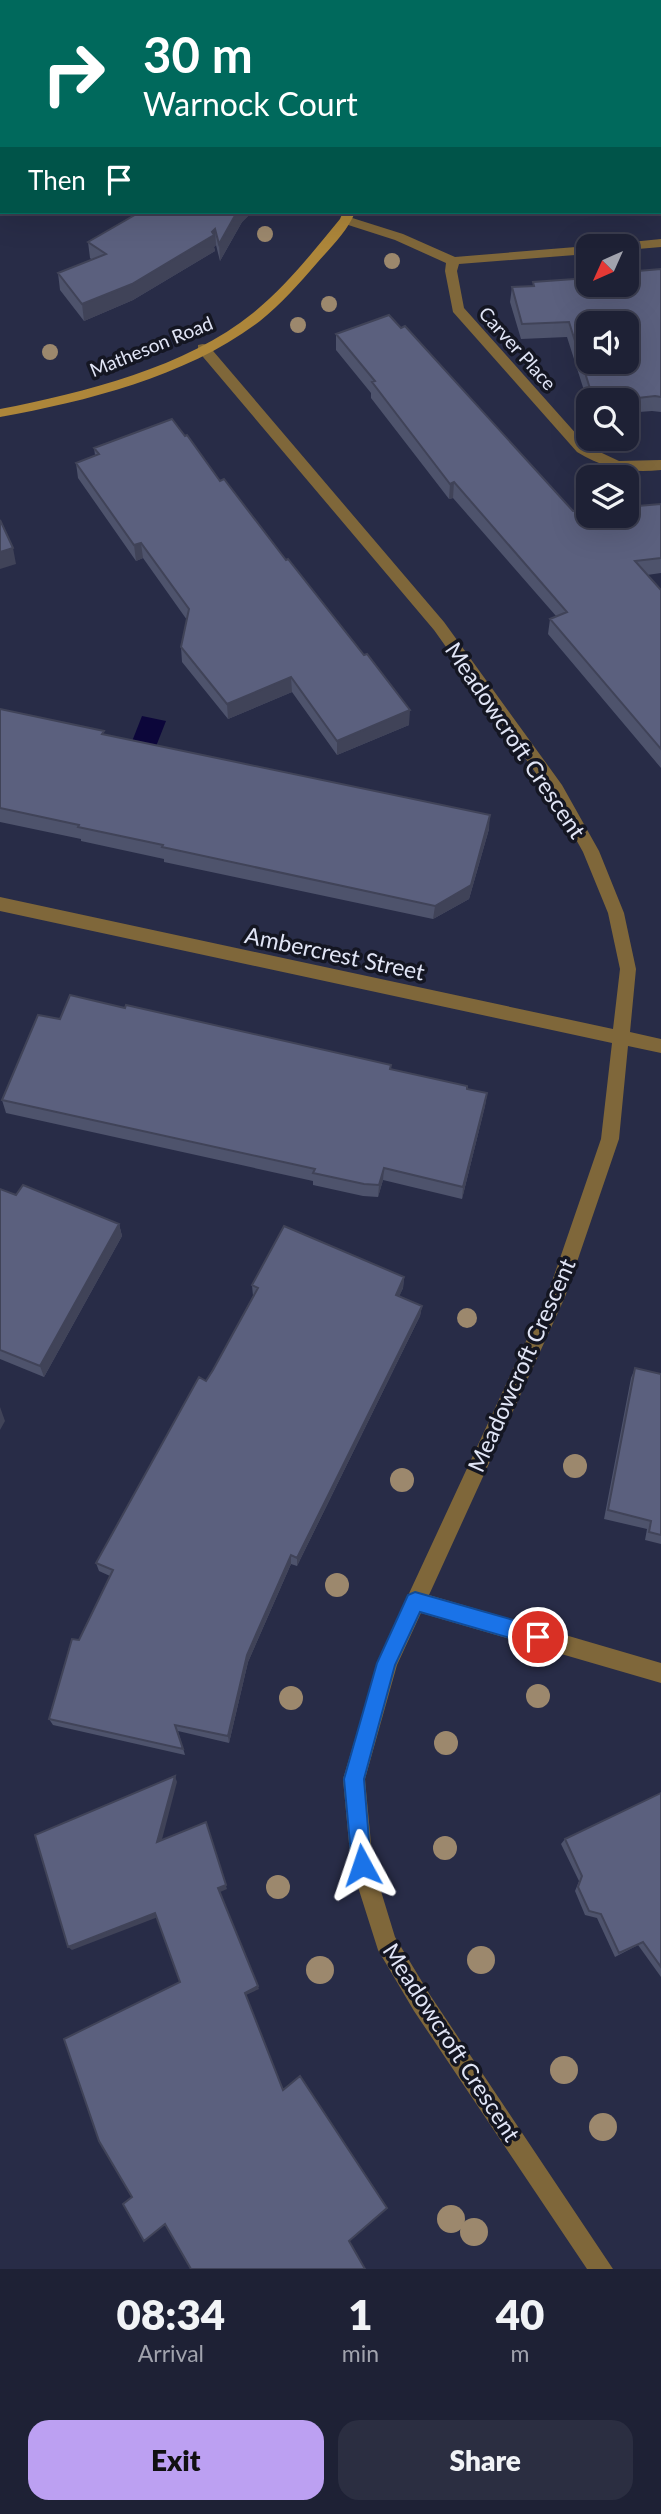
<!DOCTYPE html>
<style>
:root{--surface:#1e2135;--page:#2b2e41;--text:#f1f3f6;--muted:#a1a3ad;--line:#3c3e50;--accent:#bca0f2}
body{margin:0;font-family:Lato,sans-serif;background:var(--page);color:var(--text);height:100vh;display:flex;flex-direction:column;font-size:26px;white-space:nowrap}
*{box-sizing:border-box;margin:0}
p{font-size:23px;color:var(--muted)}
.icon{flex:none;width:38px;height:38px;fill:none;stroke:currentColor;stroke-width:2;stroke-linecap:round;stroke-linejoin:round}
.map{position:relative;height:2269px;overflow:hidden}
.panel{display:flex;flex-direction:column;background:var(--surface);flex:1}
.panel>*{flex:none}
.top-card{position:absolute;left:0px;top:0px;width:662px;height:214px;box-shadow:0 7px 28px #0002,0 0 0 2px var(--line);background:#00695c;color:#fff;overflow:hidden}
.needle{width:46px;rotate:225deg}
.controls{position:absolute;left:576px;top:234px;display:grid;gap:14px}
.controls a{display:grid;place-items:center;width:63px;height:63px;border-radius:14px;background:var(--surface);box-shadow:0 7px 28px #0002,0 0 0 2px var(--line);font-size:35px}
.pin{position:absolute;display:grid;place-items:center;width:60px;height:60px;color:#fff;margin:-30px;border:4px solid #fff;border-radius:50%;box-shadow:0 2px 7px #0007}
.me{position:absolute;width:77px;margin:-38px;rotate:355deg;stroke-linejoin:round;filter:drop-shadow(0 0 5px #0008)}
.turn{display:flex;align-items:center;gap:24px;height:147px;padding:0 28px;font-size:32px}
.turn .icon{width:91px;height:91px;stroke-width:2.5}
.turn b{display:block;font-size:49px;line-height:60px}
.then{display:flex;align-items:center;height:66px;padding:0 28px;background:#0003;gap:14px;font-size:26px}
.eta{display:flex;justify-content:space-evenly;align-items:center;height:119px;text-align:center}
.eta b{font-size:42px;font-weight:800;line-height:49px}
.button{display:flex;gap:14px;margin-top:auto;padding:14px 28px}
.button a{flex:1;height:80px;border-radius:21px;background:var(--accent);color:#111;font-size:28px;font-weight:800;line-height:80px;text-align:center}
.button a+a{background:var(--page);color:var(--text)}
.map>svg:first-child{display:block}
</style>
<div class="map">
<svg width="661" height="2269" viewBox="0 0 661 2269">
<rect width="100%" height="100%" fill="#282c47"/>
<path fill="#4b360c" d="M 404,0 L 661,0 L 661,149 L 660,2 Z"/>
<path fill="#0c063a" d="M 142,716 L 166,721 L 153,754 L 129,749 Z"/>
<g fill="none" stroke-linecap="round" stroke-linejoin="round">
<path fill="#7f673a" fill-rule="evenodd" d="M 346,216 L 403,234 L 455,257 L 588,246 L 591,247 L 588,247 L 588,254 L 459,264 L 457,271 L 464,308 L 587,446 L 619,461 L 661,460 L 661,470 C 629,473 605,469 577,452 L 453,312 L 445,271 L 446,263 L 395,240 L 342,223 L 340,220 Z
M 661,239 L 661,247 L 626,250 L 626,247 L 615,247 L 621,243 Z
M 203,344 L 208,345 L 444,622 L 562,785 L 599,851 L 624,913 L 636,969 L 630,1032 L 661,1039 L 661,1053 L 628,1046 L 619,1139 L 565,1297 L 429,1595 L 661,1663 L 661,1683 L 421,1613 L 397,1665 L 365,1779 L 373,1865 L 395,1937 L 430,1995 L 613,2269 L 587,2269 L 414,2011 L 378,1950 L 351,1865 L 343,1779 L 380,1656 L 547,1296 L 601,1139 L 612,1043 L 0,911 L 0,897 L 613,1029 L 620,969 L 608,913 L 583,852 L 550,793 L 434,630 L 198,351 L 198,345 Z"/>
<path fill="#ad863a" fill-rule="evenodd" d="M 335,0 L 347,0 L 347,2 L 335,2 Z
M 343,212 L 355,212 C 348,231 330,248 317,263 C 299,284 281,304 260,321 C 188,376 88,401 0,417 L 0,409 C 83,393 187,367 253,313 C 286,286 313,252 340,219 Z"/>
</g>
<g fill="#9c886d">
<circle cx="265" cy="234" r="8"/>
<circle cx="392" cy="261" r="8"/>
<circle cx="329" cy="304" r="8"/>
<circle cx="298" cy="325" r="8"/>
<circle cx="50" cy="352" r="8"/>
<circle cx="467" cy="1318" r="10"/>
<circle cx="575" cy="1466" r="12"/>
<circle cx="402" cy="1480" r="12"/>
<circle cx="337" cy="1585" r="12"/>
<circle cx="538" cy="1696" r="12"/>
<circle cx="291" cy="1698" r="12"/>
<circle cx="446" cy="1743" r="12"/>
<circle cx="445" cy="1848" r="12"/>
<circle cx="278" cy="1887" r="12"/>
<circle cx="481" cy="1960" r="14"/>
<circle cx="320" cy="1970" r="14"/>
<circle cx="564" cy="2070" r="14"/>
<circle cx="603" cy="2127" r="14"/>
<circle cx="451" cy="2219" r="14"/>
<circle cx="474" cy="2232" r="14"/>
</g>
<path fill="#4e536c" d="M 2,115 L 2,199 L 0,198 L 0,117 Z
M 140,212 L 250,212 L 250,214 L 242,222 L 220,261 L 216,245 L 214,247 L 215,251 L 133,300 L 84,321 L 60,290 L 58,273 L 92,260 L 90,258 L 88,242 Z
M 661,269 L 661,412 L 652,411 L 626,413 L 626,401 L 588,401 L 588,403 L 567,337 L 521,339 L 510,302 L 512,287 L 533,286 L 533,282 L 588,285 Z
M 401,328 L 573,511 L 661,504 L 661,573 L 647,575 L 661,590 L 661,768 L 548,634 L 550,619 L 556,616 L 453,498 L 449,499 L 371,398 L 371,393 L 336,350 L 336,334 Z
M 94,448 L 220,481 L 409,725 L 337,755 L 292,692 L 228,719 L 182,662 L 181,647 L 187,620 L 143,558 L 136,561 L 78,478 L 76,463 L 95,455 Z
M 0,709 L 489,829 L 469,899 L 433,919 L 164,862 L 164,859 L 81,841 L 81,839 L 0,822 Z
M 60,1019 L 391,1065 L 391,1069 L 467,1089 L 487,1093 L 485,1106 L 462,1199 L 383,1180 L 378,1197 L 363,1196 L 313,1185 L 313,1181 L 6,1113 L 2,1100 Z
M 0,1189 L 16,1195 L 119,1224 L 122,1236 L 44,1377 L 0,1359 Z
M 404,1277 L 403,1288 L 399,1296 L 422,1306 L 420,1316 L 297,1566 L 291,1564 L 248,1662 L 229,1743 L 178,1731 L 185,1755 L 53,1725 L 49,1719 L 79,1640 L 110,1576 L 99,1571 L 96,1563 L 213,1370 L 253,1296 L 252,1285 Z
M 635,1368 L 661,1374 L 661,1544 L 645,1540 L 647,1529 L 604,1519 L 631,1378 Z
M 661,1793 L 661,1977 L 638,1945 L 615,1957 L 597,1918 L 585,1915 L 575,1891 L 579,1881 L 561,1844 L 565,1839 Z"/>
<path fill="#404358" d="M 237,212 L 250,212 L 250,214 L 242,222 L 220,261 L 219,244 Z
M 215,229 L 216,245 L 214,247 L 215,251 L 133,300 L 84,321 L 82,304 L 212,232 Z
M 454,482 L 453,498 L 449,499 L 450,484 Z
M 141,543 L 143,558 L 136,561 L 134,545 Z
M 13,548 L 16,564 L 0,569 L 0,552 Z
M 291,677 L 292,692 L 228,719 L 227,704 Z
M 410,710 L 409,725 L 337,755 L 337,741 Z
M 490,815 L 489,829 L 469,899 L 433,919 L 435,906 Z
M 487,1093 L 485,1106 L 462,1199 L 463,1187 Z
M 384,1168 L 383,1180 L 378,1197 L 379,1185 Z
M 119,1224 L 122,1236 L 44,1377 L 40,1366 Z
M 404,1277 L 403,1288 L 395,1306 L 396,1295 Z
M 422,1306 L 420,1316 L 297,1566 L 297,1558 Z
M 0,1407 L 5,1421 L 0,1430 Z
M 291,1555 L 291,1564 L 248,1662 L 229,1743 L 228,1736 L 247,1655 Z
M 175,1776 L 177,1782 L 160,1847 L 157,1842 Z
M 206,1822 L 227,1889 L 220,1892 L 218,1888 Z
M 155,1913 L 158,1917 L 72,1950 L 68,1947 Z
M 258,1986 L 259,1989 L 246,1995 L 245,1993 Z"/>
<path fill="#5b607e" stroke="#404358" stroke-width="2" fill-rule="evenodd" d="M 3,0 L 91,0 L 91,2 L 4,2 Z
M 179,0 L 260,0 L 261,2 L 179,2 Z
M 2,115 L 2,185 L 0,183 L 0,117 Z
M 140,212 L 237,212 L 219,244 L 215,229 L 212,232 L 214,235 L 132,284 L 82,304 L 58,273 L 106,254 L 88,242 Z
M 661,269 L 661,397 L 655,396 L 611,401 L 611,397 L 593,398 L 569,322 L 522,324 L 512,287 L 534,286 L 533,282 L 588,278 L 588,285 L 626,285 L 626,272 ZM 588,324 L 626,324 L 626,362 L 588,362 Z
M 389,315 L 401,328 L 405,326 L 573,511 L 588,510 L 588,516 L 626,516 L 626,507 L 661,504 L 661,558 L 635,561 L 661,590 L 661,749 L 550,619 L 567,612 L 454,482 L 450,484 L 372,382 L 375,381 L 336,334 Z
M 172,419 L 185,436 L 187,435 L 220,481 L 224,479 L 286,560 L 288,559 L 364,655 L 367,654 L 410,710 L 337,741 L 291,677 L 227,704 L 181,647 L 189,609 L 141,543 L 134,545 L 76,463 L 99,454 L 94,448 Z
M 0,520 L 13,548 L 0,552 Z
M 0,709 L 104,731 L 102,734 L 490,815 L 471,885 L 435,906 L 162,847 L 163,845 L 78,827 L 79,825 L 0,808 Z
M 70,995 L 125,1008 L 126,1005 L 391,1065 L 390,1069 L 467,1086 L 467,1089 L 487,1093 L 463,1187 L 384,1168 L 379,1185 L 364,1184 L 313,1173 L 315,1169 L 2,1100 L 38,1015 L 60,1019 Z
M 23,1185 L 119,1224 L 40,1366 L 0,1350 L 0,1189 L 16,1195 Z
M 284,1226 L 404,1277 L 396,1295 L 422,1306 L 297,1558 L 291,1555 L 247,1655 L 228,1736 L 175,1725 L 183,1749 L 49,1719 L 72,1639 L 79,1640 L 113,1570 L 96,1563 L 199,1377 L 206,1381 L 213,1370 L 258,1288 L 252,1285 Z
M 635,1368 L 661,1374 L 661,1535 L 649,1532 L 651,1521 L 608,1510 Z
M 175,1776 L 157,1842 L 206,1822 L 226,1885 L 218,1888 L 258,1986 L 245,1993 L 283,2090 L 300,2076 L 387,2208 L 349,2241 L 365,2269 L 191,2269 L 165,2224 L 144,2241 L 123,2204 L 132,2197 L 99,2141 L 64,2039 L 180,1982 L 155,1913 L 68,1947 L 35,1835 Z
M 661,1793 L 661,1967 L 643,1942 L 619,1953 L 601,1914 L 589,1911 L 578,1887 L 582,1876 L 565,1839 Z"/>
<path fill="#1a73e8" stroke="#114b97" stroke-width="2" d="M 415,1592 L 538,1627 L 544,1630 L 547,1637 L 544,1643 L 538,1646 L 420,1612 L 395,1665 L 364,1779 L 371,1865 L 368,1872 L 362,1875 L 355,1872 L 352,1865 L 344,1779 L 377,1663 L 408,1595 Z"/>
<g text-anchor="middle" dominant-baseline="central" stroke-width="7" stroke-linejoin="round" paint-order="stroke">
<g font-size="19" fill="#e1e5f6" stroke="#141622">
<text transform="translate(151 346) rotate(-22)">Matheson Road</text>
<text transform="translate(518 348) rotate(48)">Carver Place</text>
</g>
<g font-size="23" fill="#e1e5f6" stroke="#141622">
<text transform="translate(516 740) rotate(56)">Meadowcroft Crescent</text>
<text transform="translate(335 953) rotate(12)">Ambercrest Street</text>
<text transform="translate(521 1365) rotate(-66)">Meadowcroft Crescent</text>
<text transform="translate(452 2042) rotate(57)">Meadowcroft Crescent</text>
</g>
</g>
</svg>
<div class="controls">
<a><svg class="needle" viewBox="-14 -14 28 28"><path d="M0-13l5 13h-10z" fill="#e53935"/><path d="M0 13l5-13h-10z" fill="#a1a3ad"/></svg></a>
<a><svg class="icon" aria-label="sound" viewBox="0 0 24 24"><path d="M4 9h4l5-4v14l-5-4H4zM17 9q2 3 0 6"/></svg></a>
<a><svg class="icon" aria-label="search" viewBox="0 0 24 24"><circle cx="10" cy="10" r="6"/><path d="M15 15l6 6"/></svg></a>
<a><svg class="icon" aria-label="layers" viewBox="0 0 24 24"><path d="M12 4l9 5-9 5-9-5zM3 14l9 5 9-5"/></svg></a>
</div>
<div class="pin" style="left:538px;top:1637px;background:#d93025"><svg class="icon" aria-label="arrive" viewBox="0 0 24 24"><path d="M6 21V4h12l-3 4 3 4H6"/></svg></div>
<svg class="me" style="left:362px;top:1865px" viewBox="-20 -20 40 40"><path d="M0-17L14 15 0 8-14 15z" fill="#1a73e8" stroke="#fff" stroke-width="4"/></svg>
<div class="top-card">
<div class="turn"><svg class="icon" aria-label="right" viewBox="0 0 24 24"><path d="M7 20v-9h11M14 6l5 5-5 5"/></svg><div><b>30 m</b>Warnock Court</div></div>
<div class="then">Then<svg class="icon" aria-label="arrive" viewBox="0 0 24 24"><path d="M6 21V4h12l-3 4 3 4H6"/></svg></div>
</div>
</div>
<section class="panel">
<div class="eta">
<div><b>08:34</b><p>Arrival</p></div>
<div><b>1</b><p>min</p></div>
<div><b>40</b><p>m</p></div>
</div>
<div class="button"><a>Exit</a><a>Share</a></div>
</section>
